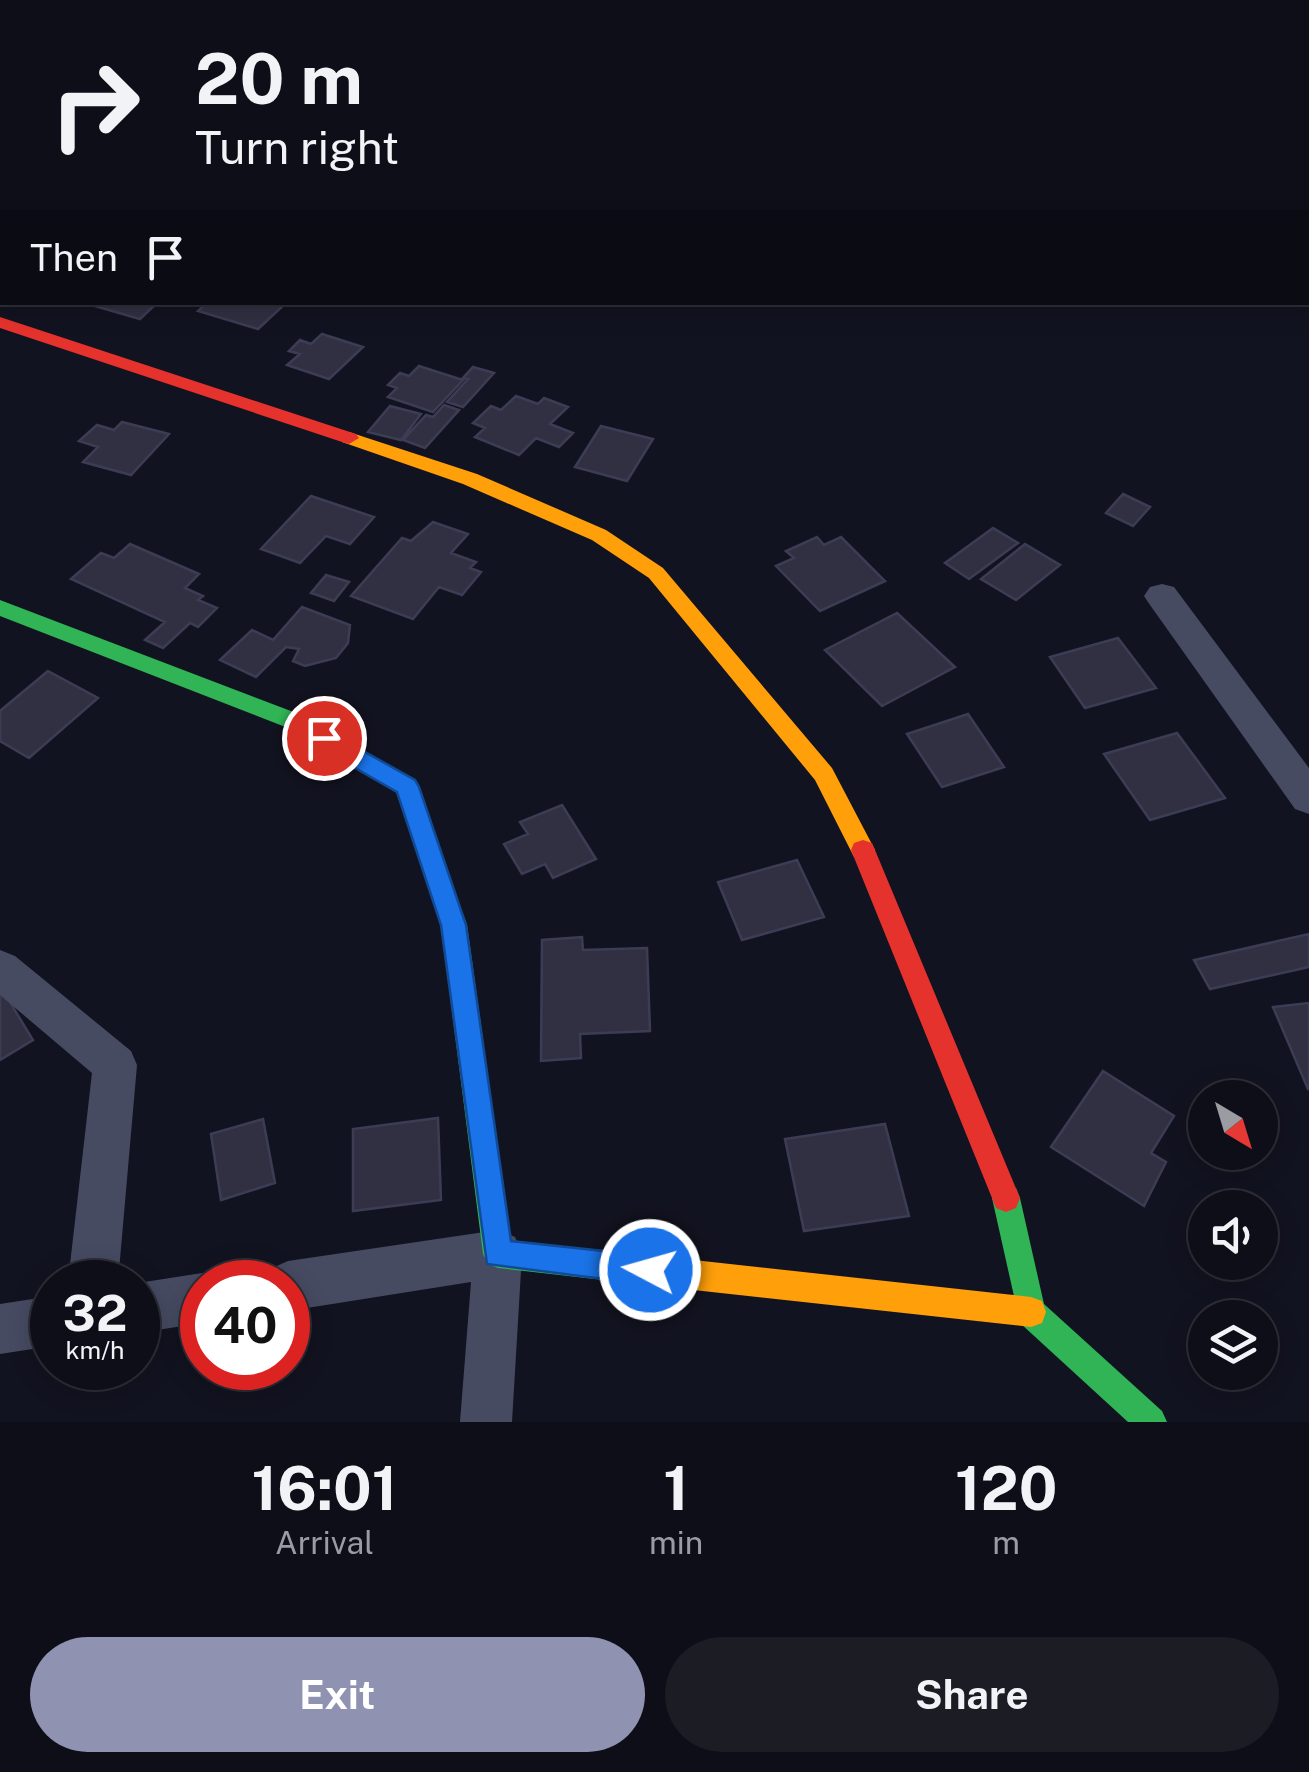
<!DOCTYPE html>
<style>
:root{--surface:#0e0e18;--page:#1c1c25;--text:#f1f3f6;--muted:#9b9ca2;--line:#2e2e37;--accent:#8f92b1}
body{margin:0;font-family:"Public Sans",sans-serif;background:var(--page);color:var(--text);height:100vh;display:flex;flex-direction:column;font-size:38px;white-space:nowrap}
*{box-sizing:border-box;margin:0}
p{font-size:32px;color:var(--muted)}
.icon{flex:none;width:55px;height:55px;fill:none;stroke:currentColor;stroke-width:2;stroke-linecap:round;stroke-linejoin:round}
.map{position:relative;height:1422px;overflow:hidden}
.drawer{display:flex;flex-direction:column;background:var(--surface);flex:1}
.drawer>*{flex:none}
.top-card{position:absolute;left:0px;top:0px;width:1310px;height:305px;box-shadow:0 5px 25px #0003,0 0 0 2px var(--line);background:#0e0e18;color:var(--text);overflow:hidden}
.needle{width:65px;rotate:142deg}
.fabs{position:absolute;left:1188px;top:1080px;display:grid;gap:20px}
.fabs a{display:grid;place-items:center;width:90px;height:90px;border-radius:50%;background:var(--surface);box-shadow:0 5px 25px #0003,0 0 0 2px var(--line);font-size:50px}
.speed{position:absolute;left:30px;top:1260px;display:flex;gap:20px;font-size:50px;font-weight:700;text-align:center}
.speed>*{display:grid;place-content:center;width:130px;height:130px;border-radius:50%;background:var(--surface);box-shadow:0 5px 25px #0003,0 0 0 2px var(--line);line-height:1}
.speed small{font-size:25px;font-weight:400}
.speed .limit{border:15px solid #d22;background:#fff;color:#111}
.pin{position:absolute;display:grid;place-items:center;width:85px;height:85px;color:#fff;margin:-42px;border:5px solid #fff;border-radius:50%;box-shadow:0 2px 10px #0007}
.me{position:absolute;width:110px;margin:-55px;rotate:276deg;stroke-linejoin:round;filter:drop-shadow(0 0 8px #0008)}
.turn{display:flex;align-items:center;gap:35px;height:210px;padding:0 30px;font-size:45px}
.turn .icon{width:130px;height:130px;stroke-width:2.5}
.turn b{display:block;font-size:70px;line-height:85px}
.then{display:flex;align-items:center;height:95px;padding:0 30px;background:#0003;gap:20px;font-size:38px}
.eta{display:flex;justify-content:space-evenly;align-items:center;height:170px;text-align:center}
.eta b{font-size:60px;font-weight:700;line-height:70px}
.cta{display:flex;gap:20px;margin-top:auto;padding:20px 30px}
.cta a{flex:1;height:115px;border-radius:60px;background:var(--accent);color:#fff;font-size:40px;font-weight:700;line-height:115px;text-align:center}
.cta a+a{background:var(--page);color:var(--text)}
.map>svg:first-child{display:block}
</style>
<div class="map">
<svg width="1309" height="1422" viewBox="0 0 1309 1422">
<rect width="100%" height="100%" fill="#121320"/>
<path fill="#303042" stroke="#3c3d55" stroke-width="2.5" d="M 91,302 L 158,302 L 140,319 L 88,304 Z
M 208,302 L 287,302 L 258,329 L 198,311 Z
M 322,334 L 363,347 L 329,379 L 287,365 L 300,354 L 289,351 L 300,340 L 311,344 Z
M 419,366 L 463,380 L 433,412 L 388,397 L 397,388 L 388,385 L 400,373 L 409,376 Z
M 473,367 L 494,373 L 463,407 L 447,402 L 468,379 L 463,378 Z
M 516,396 L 538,404 L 544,398 L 568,407 L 550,424 L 573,433 L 559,447 L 536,438 L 519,455 L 475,437 L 485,428 L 473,423 L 491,406 L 501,410 Z
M 444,405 L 459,410 L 425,448 L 403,440 L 426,415 L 433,417 Z
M 390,406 L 421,414 L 401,440 L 368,432 Z
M 122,422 L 169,434 L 131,475 L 83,462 L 98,447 L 79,441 L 97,425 L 114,430 Z
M 601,426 L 653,439 L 627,481 L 575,467 Z
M 1123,494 L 1150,507 L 1133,526 L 1106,513 Z
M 311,496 L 374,517 L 350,544 L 326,536 L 300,563 L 261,549 Z
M 433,522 L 468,534 L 451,553 L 476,562 L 470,568 L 481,572 L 462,595 L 439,587 L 413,619 L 351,596 L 402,538 L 411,541 Z
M 993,528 L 1018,543 L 969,579 L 945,563 Z
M 817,537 L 824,545 L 841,537 L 885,581 L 820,611 L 776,566 L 794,558 L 786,551 Z
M 130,544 L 199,574 L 185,588 L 203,596 L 198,600 L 217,608 L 198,627 L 190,623 L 163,648 L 145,640 L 165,622 L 71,579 L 101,553 L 114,558 Z
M 1025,544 L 1060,565 L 1016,600 L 981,579 Z
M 326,575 L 349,582 L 334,601 L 311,593 Z
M 302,607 L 350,625 L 348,643 L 336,658 L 305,666 L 293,661 L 299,649 L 286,647 L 256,677 L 220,660 L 252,630 L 273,640 Z
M 897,613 L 955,667 L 882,706 L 825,650 Z
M 1118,638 L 1156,688 L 1085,708 L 1050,657 Z
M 48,671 L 98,698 L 29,758 L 0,741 L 0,711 Z
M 968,714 L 1004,767 L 942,787 L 907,734 Z
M 1177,733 L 1225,798 L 1150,820 L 1104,754 Z
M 562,805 L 596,859 L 553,878 L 545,864 L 522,874 L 504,844 L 528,834 L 520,822 Z
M 797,860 L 824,917 L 742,940 L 718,882 Z
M 1309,934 L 1309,967 L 1210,989 L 1194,960 Z
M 582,937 L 583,950 L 647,948 L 650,1031 L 580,1034 L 581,1058 L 541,1061 L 542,940 Z
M 0,986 L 33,1040 L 0,1060 Z
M 1309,1003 L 1309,1089 L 1308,1089 L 1273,1007 Z
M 1103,1071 L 1174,1116 L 1151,1153 L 1166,1162 L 1144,1206 L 1051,1147 Z
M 438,1118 L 441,1200 L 353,1211 L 353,1129 Z
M 263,1119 L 275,1183 L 221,1200 L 211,1134 Z
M 885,1124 L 909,1216 L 804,1231 L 785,1139 Z"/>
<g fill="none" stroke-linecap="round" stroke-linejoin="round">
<path stroke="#435a63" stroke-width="4" stroke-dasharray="4 5" stroke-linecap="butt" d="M 716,2 L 722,0"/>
<path fill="#464b62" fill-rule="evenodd" d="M 1162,584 L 1174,587 L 1309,768 L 1309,814 L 1295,809 L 1150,605 L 1144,596 L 1150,587 Z
M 0,950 L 15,956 L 131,1051 L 137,1065 L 118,1282 L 68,1282 L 92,1073 L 0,995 Z
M 498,1230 L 515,1237 L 522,1254 L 512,1422 L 460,1422 L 471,1282 L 288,1311 L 288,1282 L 265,1282 L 270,1269 L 288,1261 Z
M 202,1273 L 220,1282 L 202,1282 L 202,1323 L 138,1333 L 138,1283 Z
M 52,1296 L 52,1346 L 0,1354 L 0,1304 Z"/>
<path fill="#30b455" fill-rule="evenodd" d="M 0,600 L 304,716 L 415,780 L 467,925 L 511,1241 L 621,1252 L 631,1257 L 636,1267 L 631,1277 L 621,1282 L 498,1268 L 488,1264 L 483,1254 L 441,925 L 397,793 L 288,728 L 0,616 Z
M 1006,1184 L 1016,1188 L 1020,1198 L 1044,1304 L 1162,1411 L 1167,1422 L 1128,1422 L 1020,1323 L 992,1198 L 996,1188 Z"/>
<path fill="#ff9f0a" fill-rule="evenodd" d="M 349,432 L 477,474 L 606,530 L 663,568 L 832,768 L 875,850 L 872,857 L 863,860 L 854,857 L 815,780 L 649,578 L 592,540 L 463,484 L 342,442 L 342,434 Z
M 621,1252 L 1031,1297 L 1042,1301 L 1046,1312 L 1042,1323 L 1031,1327 L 621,1282 L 611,1277 L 606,1267 L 611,1257 Z"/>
<path fill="#e5322d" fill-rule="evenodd" d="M 0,317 L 356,434 L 359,438 L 349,444 L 342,442 L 0,328 Z
M 863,840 L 872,843 L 875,850 L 1020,1198 L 1016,1208 L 1006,1212 L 996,1208 L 992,1198 L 851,850 L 854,843 Z"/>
</g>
<path fill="#1a73e8" stroke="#114b97" stroke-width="2.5" d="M 324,729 L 415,780 L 419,787 L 466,925 L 511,1241 L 650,1256 L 661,1260 L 665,1270 L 661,1281 L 650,1285 L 487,1264 L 441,925 L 397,792 L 315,745 L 312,738 L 315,732 Z"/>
</svg>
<div class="fabs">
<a><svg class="needle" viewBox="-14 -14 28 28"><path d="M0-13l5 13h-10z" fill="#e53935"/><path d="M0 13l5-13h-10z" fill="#9b9ca2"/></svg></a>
<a><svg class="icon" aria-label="sound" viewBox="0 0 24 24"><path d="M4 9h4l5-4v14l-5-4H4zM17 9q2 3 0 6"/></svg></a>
<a><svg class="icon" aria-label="layers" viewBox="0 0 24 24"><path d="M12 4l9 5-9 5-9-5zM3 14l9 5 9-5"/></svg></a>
</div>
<div class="speed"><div>32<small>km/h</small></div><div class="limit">40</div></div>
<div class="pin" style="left:324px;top:738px;background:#d93025"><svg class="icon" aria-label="arrive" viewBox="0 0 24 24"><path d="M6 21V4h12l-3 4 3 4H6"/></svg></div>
<svg class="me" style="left:650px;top:1270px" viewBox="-20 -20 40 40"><circle r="17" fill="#1a73e8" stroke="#fff" stroke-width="3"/><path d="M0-11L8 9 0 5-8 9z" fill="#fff"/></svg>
<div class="top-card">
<div class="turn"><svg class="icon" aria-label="right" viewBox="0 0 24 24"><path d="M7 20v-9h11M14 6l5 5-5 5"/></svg><div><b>20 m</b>Turn right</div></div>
<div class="then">Then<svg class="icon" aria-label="arrive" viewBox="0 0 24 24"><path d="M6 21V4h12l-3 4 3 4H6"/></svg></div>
</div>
</div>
<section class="drawer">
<div class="eta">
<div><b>16:01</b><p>Arrival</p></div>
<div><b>1</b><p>min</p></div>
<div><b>120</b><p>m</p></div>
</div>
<div class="cta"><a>Exit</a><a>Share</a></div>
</section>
